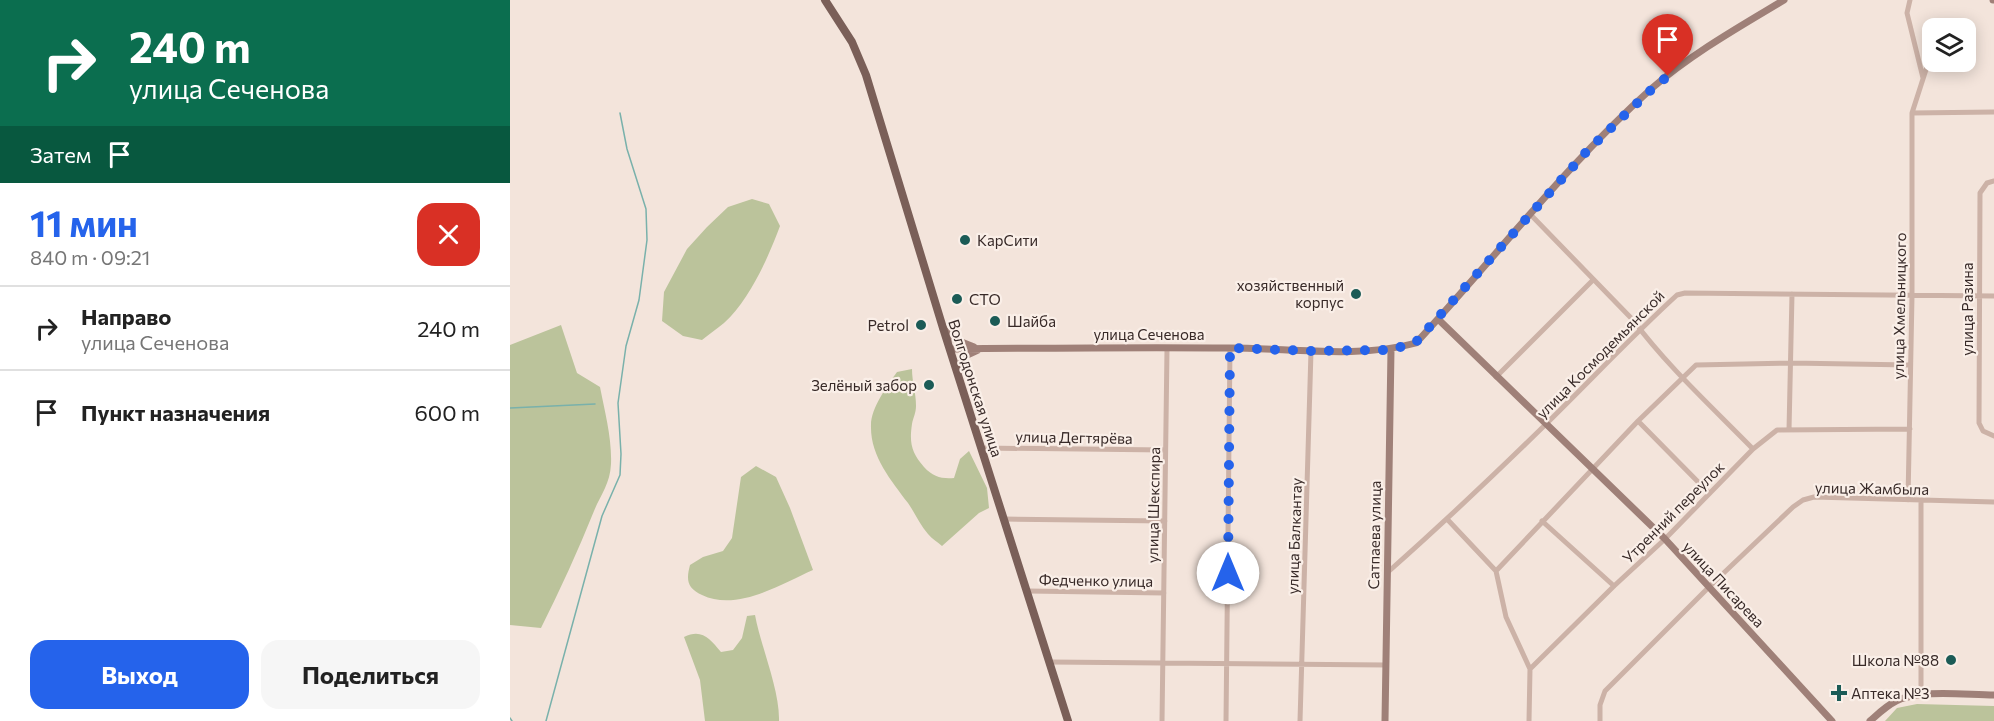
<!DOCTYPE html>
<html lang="ru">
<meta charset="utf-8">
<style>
:root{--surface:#fff;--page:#f6f6f6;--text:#222;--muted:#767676;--line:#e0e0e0;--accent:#2563eb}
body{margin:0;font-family:Commissioner,sans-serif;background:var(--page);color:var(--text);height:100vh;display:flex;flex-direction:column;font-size:22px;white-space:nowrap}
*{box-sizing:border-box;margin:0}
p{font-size:20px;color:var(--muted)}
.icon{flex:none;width:33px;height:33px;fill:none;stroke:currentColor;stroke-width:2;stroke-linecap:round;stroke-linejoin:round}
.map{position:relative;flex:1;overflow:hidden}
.side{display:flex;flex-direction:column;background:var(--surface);width:510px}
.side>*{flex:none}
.guide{background:#0b6e4f;color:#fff;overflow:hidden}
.buttons{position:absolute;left:1412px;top:18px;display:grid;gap:12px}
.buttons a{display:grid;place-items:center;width:54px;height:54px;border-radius:12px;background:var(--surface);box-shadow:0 3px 15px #0003;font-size:30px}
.pin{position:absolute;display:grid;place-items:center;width:51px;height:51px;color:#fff;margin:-62px -26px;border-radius:50% 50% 50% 0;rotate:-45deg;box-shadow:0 0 6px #0007}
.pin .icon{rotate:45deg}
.me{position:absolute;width:66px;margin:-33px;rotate:0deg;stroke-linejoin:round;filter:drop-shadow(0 0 4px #0008)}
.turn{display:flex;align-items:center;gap:21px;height:126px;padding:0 30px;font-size:27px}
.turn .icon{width:78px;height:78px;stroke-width:2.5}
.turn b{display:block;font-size:42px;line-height:51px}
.then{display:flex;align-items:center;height:57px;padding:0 30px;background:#0003;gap:12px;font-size:22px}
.round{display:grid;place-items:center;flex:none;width:63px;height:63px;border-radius:18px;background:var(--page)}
.headline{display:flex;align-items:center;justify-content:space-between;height:102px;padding:0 30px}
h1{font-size:36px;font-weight:700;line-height:45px;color:var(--accent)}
.action{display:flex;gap:12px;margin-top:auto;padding:12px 30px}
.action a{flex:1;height:69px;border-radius:18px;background:var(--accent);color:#fff;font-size:24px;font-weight:700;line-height:69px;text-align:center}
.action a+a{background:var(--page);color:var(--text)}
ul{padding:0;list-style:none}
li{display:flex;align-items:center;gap:18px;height:84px;padding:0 30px;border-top:2px solid var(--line)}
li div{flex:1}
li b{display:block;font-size:22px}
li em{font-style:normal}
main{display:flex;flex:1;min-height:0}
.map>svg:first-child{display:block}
</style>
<main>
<section class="side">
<div class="guide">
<div class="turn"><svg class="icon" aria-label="right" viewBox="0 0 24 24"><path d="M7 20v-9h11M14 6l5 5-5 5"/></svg><div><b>240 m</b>улица Сеченова</div></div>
<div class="then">Затем<svg class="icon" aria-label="arrive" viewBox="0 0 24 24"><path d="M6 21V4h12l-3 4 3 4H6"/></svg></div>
</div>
<div class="headline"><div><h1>11 мин</h1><p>840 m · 09:21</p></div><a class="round" style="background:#d93025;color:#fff"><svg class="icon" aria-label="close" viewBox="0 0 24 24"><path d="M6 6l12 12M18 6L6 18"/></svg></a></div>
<ul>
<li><svg class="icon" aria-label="right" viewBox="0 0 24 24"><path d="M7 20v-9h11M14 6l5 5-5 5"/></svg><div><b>Направо</b><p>улица Сеченова</p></div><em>240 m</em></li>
<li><svg class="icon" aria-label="arrive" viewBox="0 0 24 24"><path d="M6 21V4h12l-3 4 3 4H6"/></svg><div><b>Пункт назначения</b></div><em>600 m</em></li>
</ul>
<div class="action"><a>Выход</a><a>Поделиться</a></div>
</section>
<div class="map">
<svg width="1484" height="721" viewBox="0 0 1484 721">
<rect width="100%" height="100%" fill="#f3e4db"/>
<path fill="#bbc39b" d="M 242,199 L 259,204 L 270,226 C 258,258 240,299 214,323 C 207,329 199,334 192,340 L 173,336 L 152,321 L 154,292 L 177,249 L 197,227 L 218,207 Z
M 51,325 L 67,373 L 90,387 C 95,413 102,438 101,464 C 100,484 91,494 84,511 C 68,551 50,590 31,628 L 0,625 L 0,345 Z
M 402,369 C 402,382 406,393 406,406 C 406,413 403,418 402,424 C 399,444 402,453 414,467 C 423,477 432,479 444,478 L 450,459 L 459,451 L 477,488 L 479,508 L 469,513 L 432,546 C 428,542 422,539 418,534 C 410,525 405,513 398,503 C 381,480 360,456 361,425 C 361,408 377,386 387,372 Z
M 246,466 L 266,477 L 280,508 L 303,570 C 271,584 227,612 192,595 C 177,588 176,580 180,565 L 193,557 L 213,551 L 222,538 L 231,477 Z
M 245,615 C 251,647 270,691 269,721 L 195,721 L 190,680 L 174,637 C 192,628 200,639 211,652 L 223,650 L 232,638 L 237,616 Z
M 1407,704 L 1484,706 L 1484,721 L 1375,721 L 1387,708 Z"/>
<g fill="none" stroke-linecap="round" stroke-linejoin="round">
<path stroke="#79b1ab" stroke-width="1.5" d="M 0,408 L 85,404
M 0,718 L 2,721
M 36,721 L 92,516 L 110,475 L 111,454 L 108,403 L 116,346 L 129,300 L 137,240 L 136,209 L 117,149 L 110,113"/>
<path stroke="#ccb2a7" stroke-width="5" d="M 1400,0 L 1397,13 L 1413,78
M 1402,113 L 1484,112
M 1484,181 L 1477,183 L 1470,193 L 1469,423 L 1473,431 L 1484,436
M 1020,214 L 1123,320 C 1158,367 1202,407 1243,449
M 986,377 L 1083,280
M 1128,421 L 1199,493
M 1279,430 L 1282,294
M 472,448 L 655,450
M 1398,500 L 1402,296 L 1402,113 L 1422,51
M 494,519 L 655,521
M 937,519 L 986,571 L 996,617 L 1020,669
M 1032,521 L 1104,586
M 986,571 L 1128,421 L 1186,365 L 1281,363 L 1400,365
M 878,572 C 931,525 983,476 1034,426 C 1079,382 1121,337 1167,295 L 1175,293 L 1484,296
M 518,591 L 654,593
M 540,662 L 876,665
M 1411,695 L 1411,501
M 652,721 L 657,349
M 716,721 L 720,348
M 790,721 L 801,351
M 1019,721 L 1020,669 L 1104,586 L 1155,539 L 1243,449 L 1267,430 L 1400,429
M 1090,721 L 1090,705 L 1095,691 L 1200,586 L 1283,507 L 1293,500 L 1304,497 L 1484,502"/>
<path stroke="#9f8078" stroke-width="7" d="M 1483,0 L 1484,0
M 928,319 L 1155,539 L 1322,721
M 433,328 L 444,339 L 464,347
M 440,349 C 533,348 626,347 719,348 C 780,348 848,359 906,343 C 985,258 1055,166 1141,89 C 1181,54 1229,27 1274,0
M 447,370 L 455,356 L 468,350
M 875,721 L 881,350
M 1360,721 C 1368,714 1376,706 1386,701 C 1412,689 1455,695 1484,695"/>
<path stroke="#7a5f58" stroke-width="8" d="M 315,0 L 342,42 L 356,75 L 433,328 L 558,721"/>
</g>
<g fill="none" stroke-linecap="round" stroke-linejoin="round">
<path stroke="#2563eb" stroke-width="10" stroke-dasharray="0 18" d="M 718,573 L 720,348 L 801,351 L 881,350 L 906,342 L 1077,151 L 1143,88 L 1158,76"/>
</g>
<g fill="#1b5b56" stroke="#faefe8" stroke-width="2">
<circle cx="455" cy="240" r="6"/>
<circle cx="846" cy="294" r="6"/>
<circle cx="447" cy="299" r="6"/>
<circle cx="485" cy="321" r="6"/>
<circle cx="411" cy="325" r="6"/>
<circle cx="419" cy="385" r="6"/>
<circle cx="1441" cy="660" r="6"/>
<path d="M1326 684h6v6h6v6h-6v6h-6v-6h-6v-6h6z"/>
</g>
<g text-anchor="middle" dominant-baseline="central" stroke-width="4.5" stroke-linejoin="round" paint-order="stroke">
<g font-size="15" fill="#382a28" stroke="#faefe8" text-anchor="start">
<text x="467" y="240">КарСити</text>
<text x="834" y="285" text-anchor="end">хозяйственный<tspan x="834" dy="17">корпус</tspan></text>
<text x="459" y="299">СТО</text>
<text x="497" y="321">Шайба</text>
<text x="399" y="325" text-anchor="end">Petrol</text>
<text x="407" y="385" text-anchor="end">Зелёный забор</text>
<text x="1429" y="660" text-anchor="end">Школа №88</text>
<text x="1341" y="693">Аптека №3</text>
</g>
<g font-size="15" fill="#382a28" stroke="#faefe8">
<text transform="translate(1389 306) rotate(-89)">улица Хмельницкого</text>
<text transform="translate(1457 309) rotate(-90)">улица Разина</text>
<text x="639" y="334">улица Сеченова</text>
<text transform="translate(1090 354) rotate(-45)">улица Космодемьянской</text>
<text transform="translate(466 388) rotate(72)">Волгодонская улица</text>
<text transform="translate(564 437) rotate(1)">улица Дегтярёва</text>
<text transform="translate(1362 488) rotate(1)">улица Жамбыла</text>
<text transform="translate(643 505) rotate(-89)">улица Шекспира</text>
<text transform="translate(1163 512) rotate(-45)">Утренний переулок</text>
<text transform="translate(864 535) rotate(-89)">Сатпаева улица</text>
<text transform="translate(784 536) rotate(-88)">улица Балкантау</text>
<text transform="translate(586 580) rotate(1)">Федченко улица</text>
<text transform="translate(1214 584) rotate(47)">улица Писарева</text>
</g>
</g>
</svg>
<div class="buttons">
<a><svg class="icon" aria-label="layers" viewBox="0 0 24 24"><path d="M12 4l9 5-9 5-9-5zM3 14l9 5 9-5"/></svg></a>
</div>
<div class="pin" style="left:1158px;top:76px;background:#d93025"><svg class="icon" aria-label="arrive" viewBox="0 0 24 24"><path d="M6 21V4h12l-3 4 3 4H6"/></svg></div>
<svg class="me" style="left:718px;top:573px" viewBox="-20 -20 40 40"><circle r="19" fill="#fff"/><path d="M0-13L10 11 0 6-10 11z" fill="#2563eb"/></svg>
</div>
</main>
